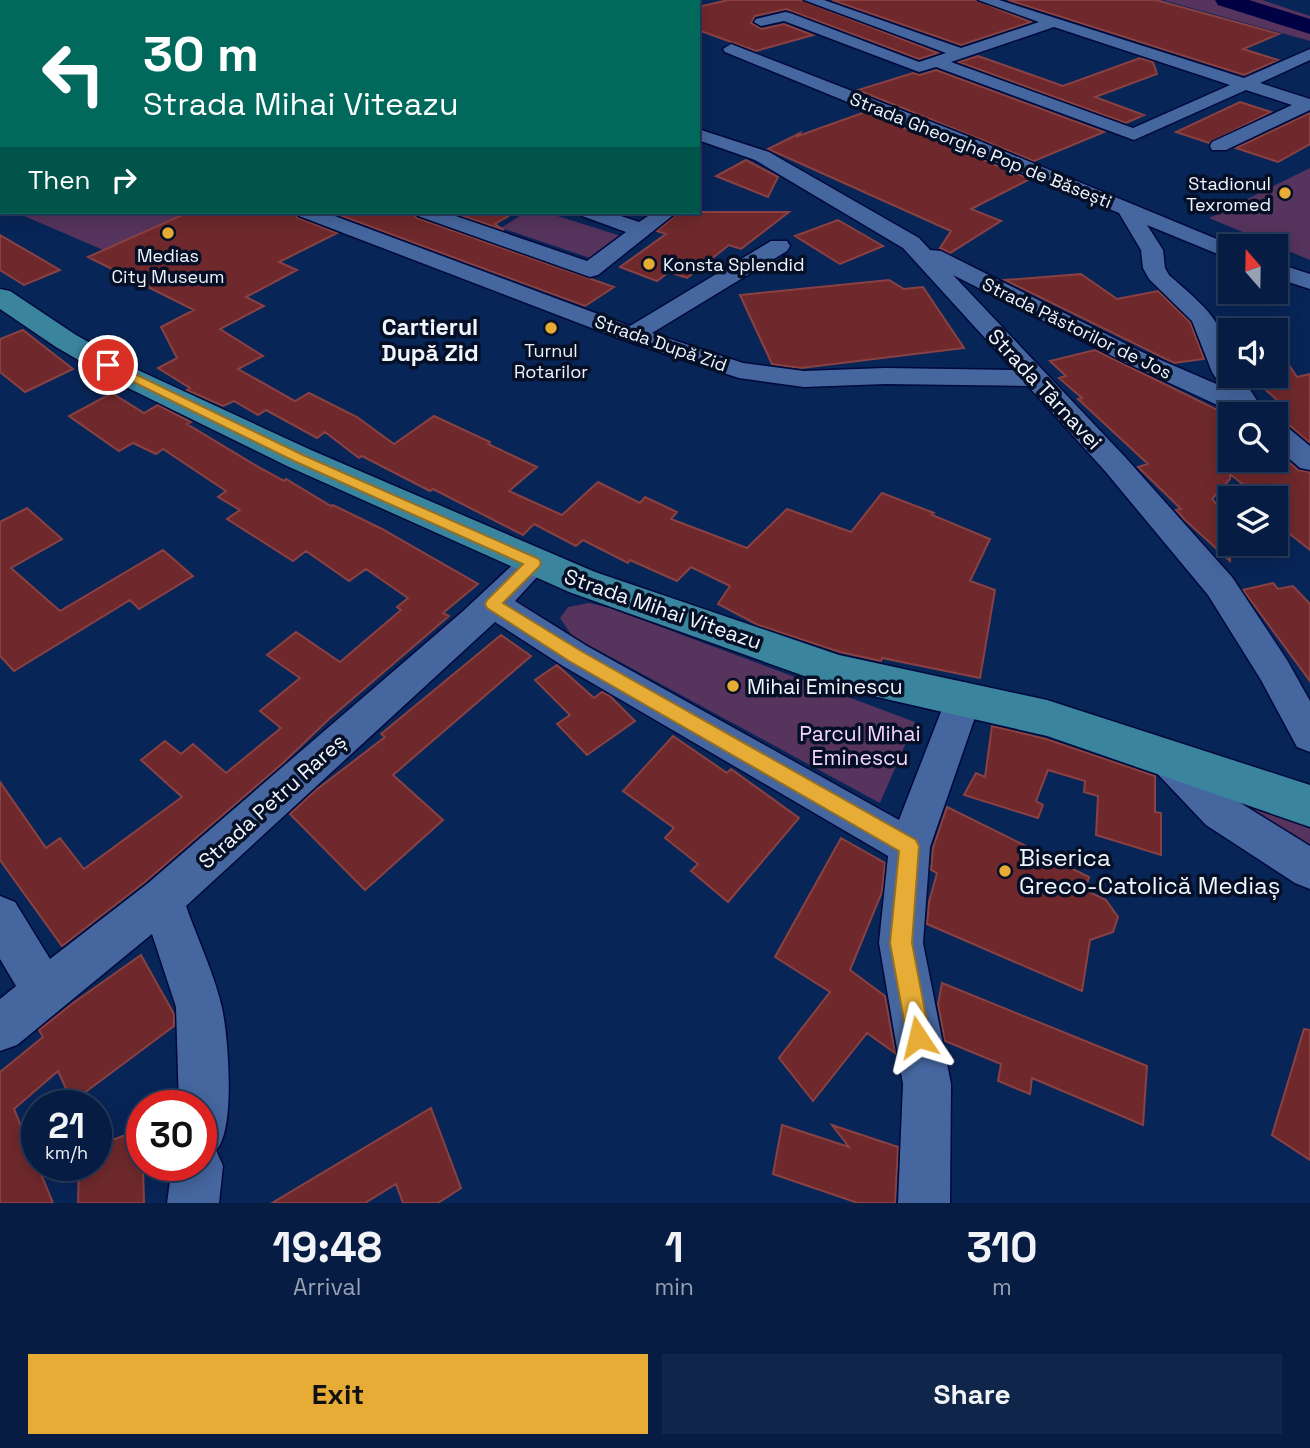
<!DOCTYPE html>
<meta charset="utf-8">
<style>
:root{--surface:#061c42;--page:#0f2549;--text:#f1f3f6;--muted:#98a1b2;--line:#273a5b;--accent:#e6ac36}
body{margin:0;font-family:"Space Grotesk",sans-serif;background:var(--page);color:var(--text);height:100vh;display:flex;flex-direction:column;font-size:26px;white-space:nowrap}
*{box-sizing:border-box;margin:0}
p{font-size:23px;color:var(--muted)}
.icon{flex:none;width:38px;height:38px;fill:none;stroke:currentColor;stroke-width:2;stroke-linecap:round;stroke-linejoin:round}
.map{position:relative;height:1203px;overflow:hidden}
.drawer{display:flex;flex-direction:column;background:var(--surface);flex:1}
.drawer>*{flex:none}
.top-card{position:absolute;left:0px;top:0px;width:700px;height:214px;box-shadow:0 4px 18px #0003,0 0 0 2px var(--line);background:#00695c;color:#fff;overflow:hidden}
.needle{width:46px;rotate:340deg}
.buttons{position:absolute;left:1218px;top:234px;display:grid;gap:14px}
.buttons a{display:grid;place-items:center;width:70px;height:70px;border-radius:0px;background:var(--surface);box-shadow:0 4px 18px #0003,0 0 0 2px var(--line);font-size:35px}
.speed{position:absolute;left:21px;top:1090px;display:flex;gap:14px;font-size:35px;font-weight:700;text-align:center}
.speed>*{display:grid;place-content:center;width:91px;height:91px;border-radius:50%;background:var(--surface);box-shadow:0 4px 18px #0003,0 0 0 2px var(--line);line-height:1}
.speed small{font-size:18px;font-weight:400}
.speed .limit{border:10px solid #d22;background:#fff;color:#111}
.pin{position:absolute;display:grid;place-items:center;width:60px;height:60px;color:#fff;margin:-30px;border:4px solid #fff;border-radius:50%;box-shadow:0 2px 7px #0007}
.me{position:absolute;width:77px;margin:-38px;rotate:350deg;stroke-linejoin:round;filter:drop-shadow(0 0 5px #0008)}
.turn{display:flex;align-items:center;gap:24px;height:147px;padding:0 28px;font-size:32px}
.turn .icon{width:91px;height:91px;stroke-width:2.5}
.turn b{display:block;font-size:49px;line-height:60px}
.then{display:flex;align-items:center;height:66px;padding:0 28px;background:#0003;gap:14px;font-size:26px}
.eta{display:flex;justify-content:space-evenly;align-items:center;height:119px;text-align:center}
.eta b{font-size:42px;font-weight:600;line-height:49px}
.button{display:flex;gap:14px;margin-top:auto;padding:14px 28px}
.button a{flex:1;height:80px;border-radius:0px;background:var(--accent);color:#111;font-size:28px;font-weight:600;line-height:80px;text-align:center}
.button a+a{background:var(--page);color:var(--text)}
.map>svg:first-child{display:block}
</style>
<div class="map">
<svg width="1310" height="1203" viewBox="0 0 1310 1203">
<rect width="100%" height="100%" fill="#082558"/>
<path fill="#56345d" d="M 1163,0 L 1262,0 L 1310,16 L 1310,41 Z
M 1310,168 L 1310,260 L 1209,218 Z
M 15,212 L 189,212 L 103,250 Z
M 526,212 L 545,212 L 621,236 L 590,258 L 501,228 Z
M 589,603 L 610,608 L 915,722 L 880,803 L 572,636 L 560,618 L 568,607 Z
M 1166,756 L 1310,827 L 1310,869 Z"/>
<path fill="#000045" stroke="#484a7c" stroke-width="2" d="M 34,0 L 583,0 L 3,2 Z"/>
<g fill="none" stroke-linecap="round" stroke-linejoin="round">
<path fill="#000045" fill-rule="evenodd" d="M 1215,0 L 1249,0 L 1310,19 L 1310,34 L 1218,5 Z"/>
</g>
<path fill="#6f292c" stroke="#894142" stroke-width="2" d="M 728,0 L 802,0 L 938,53 L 919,59 L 786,9 L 755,16 L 751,23 L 762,29 L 784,24 L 813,35 L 756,51 L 698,30 L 698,7 Z
M 832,0 L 976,0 L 1031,22 L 961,45 Z
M 1008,0 L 1156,0 L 1279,34 L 1243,49 L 1278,60 L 1244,75 Z
M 978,56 L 1063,86 L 1140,58 L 1153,62 L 1157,74 L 1095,97 L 1144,115 L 1126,123 L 959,62 Z
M 936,70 L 1104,132 L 1034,161 L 858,90 L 913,73 L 920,75 Z
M 1240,102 L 1271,112 L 1209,143 L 1176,132 Z
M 865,112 L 1030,179 L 971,209 L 1001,221 L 950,253 L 940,248 L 951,231 L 768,149 L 800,133 L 798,136 Z
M 1310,113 L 1310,144 L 1278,162 L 1236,148 Z
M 746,160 L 778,177 L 768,197 L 716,176 Z
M 189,212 L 293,212 L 298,218 L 337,233 L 279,262 L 297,270 L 246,297 L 264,306 L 220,329 L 263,356 L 238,369 L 295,401 L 309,393 L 357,417 L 394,444 L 434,416 L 490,442 L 488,444 L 537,467 L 509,491 L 562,515 L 598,482 L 640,503 L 645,497 L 677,512 L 671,519 L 747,548 L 787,509 L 851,532 L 882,493 L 934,513 L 932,515 L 990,539 L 970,581 L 995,590 L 980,678 L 882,658 L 881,661 L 840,652 L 758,625 L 718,604 L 730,586 L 691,567 L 677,581 L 630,560 L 628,563 L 583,540 L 576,546 L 534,524 L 523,535 L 433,489 L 430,491 L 362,456 L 359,458 L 325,432 L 317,438 L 266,410 L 258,415 L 234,401 L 223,406 L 187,390 L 190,388 L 158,368 L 177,358 L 161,327 L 194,310 L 88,257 Z
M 331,212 L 412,212 L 417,218 L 614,287 L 585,306 Z
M 451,212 L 515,212 L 495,224 L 504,230 Z
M 679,212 L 789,212 L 741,249 L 729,245 L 687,278 L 669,272 L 657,281 L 620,267 L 666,234 L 657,231 Z
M 838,220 L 883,246 L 840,264 L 795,236 Z
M 0,235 L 60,270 L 24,285 L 0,270 Z
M 1081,274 L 1117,299 L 1158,291 L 1190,322 L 1204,359 L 1174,363 L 1005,280 Z
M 889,280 L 904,289 L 923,287 L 964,348 L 801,368 L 772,364 L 740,295 Z
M 23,330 L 37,341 L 73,369 L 25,392 L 0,372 L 0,339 Z
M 1276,346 L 1297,377 L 1310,374 L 1310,443 L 1288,424 L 1276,421 L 1276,399 L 1250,376 L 1276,376 Z
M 1095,350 L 1230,416 L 1230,460 L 1276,460 L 1276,450 L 1298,470 L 1310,472 L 1310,550 L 1276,523 L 1276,499 L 1261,499 L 1230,474 L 1230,479 L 1212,499 L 1230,519 L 1230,561 L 1185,520 L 1176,510 L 1181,509 L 1138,467 L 1148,464 L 1078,399 L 1082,398 L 1059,378 L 1066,376 L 1050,361 Z
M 112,393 L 144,413 L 158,405 L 191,422 L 187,424 L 260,468 L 284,481 L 286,479 L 331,506 L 333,505 L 382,529 L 478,584 L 443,613 L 449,616 L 329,719 L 283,763 L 145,882 L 62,946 L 0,860 L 0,782 L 46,848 L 60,838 L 84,869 L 182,797 L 141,760 L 165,741 L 181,754 L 193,744 L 226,773 L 281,728 L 260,711 L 300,678 L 267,655 L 296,632 L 340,662 L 401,610 L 397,607 L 408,598 L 366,569 L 349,581 L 306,551 L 293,561 L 227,519 L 240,510 L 218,497 L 226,491 L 163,449 L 156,454 L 133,443 L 119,451 L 69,416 Z
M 27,508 L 62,539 L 11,568 L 60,611 L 163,550 L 193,576 L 139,609 L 130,600 L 14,671 L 0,656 L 0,522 Z
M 1273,583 L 1278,589 L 1293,586 L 1310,604 L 1310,681 L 1243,590 Z
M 501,635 L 531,656 L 393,775 L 443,820 L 365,890 L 290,814 L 316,790 L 385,737 L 381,734 Z
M 557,665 L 594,698 L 602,692 L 610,696 L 635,721 L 587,755 L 557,724 L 570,715 L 535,680 Z
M 992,726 L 1046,739 L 1155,776 L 1155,812 L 1161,813 L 1161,855 L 1096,835 L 1098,796 L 1084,792 L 1085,781 L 1048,770 L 1036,801 L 1043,805 L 1038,818 L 964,795 L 976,773 L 985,777 Z
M 673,736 L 727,773 L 731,769 L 799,818 L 728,902 L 691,871 L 698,864 L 665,838 L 674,828 L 623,791 Z
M 947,807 L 1089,877 L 1085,890 L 1106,900 L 1118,917 L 1113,932 L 1090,940 L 1082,991 L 927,924 L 929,902 L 937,873 L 931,870 L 933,848 Z
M 841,838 L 885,863 L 882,892 L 850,970 L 885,996 L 895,1053 L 867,1033 L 813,1101 L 779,1058 L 830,992 L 775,957 Z
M 141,955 L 174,1014 L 174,1026 L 72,1102 L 58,1071 L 14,1109 L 53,1203 L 0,1203 L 0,1072 L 43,1037 L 39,1030 L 73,1003 Z
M 942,983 L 1147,1066 L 1143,1125 L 1032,1078 L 1030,1094 L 998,1081 L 1001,1064 L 945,1041 L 938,1004 Z
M 1304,1029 L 1310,1030 L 1310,1160 L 1272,1135 Z
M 431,1108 L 461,1188 L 438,1203 L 403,1203 L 396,1184 L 365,1203 L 272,1203 Z
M 782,1125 L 849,1147 L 832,1125 L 898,1147 L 895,1203 L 858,1203 L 773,1174 Z
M 142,1129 L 144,1203 L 78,1203 L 79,1166 L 96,1166 L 96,1146 Z"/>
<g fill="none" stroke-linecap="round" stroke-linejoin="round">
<defs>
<path id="minor" d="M 804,0 L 824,0 L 961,48 L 1039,22 L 978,0 L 999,0 L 1244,78 L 1310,49 L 1310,60 L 1260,83 L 1310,99 L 1310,110 L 1226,150 L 1212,150 L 1210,146 L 1212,142 L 1292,105 L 1246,90 L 1134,140 L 936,67 L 919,72 L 784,21 L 761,26 L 754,22 L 756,19 L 785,12 L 790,13 L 919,62 L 946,53 ZM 1054,27 L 1230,85 L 1133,128 L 951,62 Z
M 731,44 L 965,135 L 1236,247 L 1230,247 L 1230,259 L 1147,225 L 1163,250 L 1165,268 L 1169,275 C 1205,307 1230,324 1230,376 L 1241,376 L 1264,411 L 1261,415 L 1239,415 L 1124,362 L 953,275 L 1125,457 L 1232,577 L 1287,660 L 1310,701 L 1310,752 L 1297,747 L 1261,680 L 1208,595 L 1105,471 L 1028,386 L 885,384 L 804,387 L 739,378 L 623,340 L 299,216 L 296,212 L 324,212 L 630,326 L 771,241 L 787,241 L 790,246 L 787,251 L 652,333 L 743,363 L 804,371 L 885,368 L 1014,370 L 903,248 L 755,160 L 698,140 L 698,129 L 769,152 L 919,238 L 930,250 L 941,251 L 1142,352 L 1221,386 L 1212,372 L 1192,321 L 1149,279 L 1143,268 L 1141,250 L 1119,213 L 725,52 L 723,49 Z
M 2,50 L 2,60 L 0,61 L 0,51 Z
M 0,164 L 2,164 L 2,176 L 0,176 Z
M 415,212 L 444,212 L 587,261 L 626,232 L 582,216 L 579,212 L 609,212 L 639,222 L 654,212 L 677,212 L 598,275 L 590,277 L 418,216 Z
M 1276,263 L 1310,274 L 1310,289 L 1276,278 Z
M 1276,423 L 1286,426 L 1310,446 L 1310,470 L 1300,468 L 1276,447 Z
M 534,551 L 545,555 L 550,563 L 515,601 L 587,646 L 899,820 L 951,686 L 964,682 L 977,686 L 982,697 L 930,847 L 923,943 L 951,1084 L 950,1203 L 898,1203 L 903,1084 L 879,943 L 888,856 L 563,666 L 495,622 L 186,906 C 197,938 215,975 222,1008 C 228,1035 236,1131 216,1150 L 223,1166 L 219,1203 L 167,1203 L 172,1166 L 201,1166 L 201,1106 L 179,1106 L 176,1007 L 152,934 L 17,1045 L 0,1051 L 0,999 L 16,986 L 0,959 L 0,896 L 15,902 L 50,959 L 147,884 L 462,612 L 523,555 Z
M 1166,739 L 1180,744 L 1234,799 L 1310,846 L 1310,889 L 1295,883 L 1206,825 L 1152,768 L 1147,756 L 1152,744 Z"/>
<path id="major" d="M 0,289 L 10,291 L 76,335 L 140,371 L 311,450 L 595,572 L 839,655 L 1047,700 L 1310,785 L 1310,827 L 1047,736 L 838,688 L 569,592 L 287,466 L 118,383 L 56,347 L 0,309 Z"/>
</defs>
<use href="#minor" stroke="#00093b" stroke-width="3"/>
<use href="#major" stroke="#00093b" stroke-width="3"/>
<use href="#minor" fill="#45669f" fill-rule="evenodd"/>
<use href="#major" fill="#3a849e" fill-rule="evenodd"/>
</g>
<path fill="#e6ac36" stroke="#967023" stroke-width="2" d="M 108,361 L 303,455 L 539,559 L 541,563 L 539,567 L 503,603 L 581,651 L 916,840 L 919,846 L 912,943 L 930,1037 L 926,1045 L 918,1048 L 910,1045 L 907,1037 L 890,943 L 899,851 L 569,661 L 487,608 L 485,604 L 487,600 L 523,564 L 294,461 L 103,367 L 102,365 Z"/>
<g fill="#e6ac36" stroke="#051027" stroke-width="2.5">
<circle cx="1285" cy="193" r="7"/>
<circle cx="168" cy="233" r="7"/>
<circle cx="649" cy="264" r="7"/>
<circle cx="551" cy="328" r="7"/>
<circle cx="733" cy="686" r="7"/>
<circle cx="1005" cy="871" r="7"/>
</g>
<g text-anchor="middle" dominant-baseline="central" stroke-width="7" stroke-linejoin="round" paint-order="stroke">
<g font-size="18" fill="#f1f5fc" stroke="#051027">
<text transform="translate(981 150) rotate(22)">Strada Gheorghe Pop de Băsești</text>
<text transform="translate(1077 328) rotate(26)">Strada Păstorilor de Jos</text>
<text transform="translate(661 343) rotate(19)">Strada După Zid</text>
</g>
<g font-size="18" fill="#f1f5fc" stroke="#051027">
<text x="1271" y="183" text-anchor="end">Stadionul<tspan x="1271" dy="21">Texromed</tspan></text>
<text x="168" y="255">Medias<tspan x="168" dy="21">City Museum</tspan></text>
<text x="663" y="264" text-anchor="start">Konsta Splendid</text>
<text x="551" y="350">Turnul<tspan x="551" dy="21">Rotarilor</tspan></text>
</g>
<g font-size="21" fill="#f1f5fc" stroke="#051027">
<text transform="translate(1045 389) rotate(47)">Strada Târnavei</text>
<text transform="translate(663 609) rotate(19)">Strada Mihai Viteazu</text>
<text transform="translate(272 801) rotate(-42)">Strada Petru Rareș</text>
</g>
<g font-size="21" fill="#f1f5fc" stroke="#051027" text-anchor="start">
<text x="747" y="686">Mihai Eminescu</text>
</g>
<g font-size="21" fill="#f7d6fd" stroke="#051027">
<text x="860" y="733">Parcul Mihai<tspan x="860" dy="24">Eminescu</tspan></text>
</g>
<g font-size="23" font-weight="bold" fill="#f1f5fc" stroke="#051027">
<text x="430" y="327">Cartierul<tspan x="430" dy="26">După Zid</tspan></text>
</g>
<g font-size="24" fill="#f1f5fc" stroke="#051027" text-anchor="start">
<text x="1019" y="857">Biserica<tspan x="1019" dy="28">Greco-Catolică Mediaș</tspan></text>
</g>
</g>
</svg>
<div class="buttons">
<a><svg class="needle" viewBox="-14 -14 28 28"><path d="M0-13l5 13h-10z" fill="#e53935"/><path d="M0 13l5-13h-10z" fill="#98a1b2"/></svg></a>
<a><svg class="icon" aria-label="sound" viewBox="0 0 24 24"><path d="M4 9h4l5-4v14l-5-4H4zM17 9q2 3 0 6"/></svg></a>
<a><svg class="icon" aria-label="search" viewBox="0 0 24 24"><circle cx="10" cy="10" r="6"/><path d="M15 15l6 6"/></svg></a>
<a><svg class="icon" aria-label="layers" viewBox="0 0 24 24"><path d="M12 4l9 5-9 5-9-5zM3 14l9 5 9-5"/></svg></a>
</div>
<div class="speed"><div>21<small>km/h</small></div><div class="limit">30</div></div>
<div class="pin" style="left:108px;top:365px;background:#d93025"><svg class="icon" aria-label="arrive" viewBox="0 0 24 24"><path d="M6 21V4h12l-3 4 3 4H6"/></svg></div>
<svg class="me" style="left:918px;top:1037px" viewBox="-20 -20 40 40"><path d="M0-17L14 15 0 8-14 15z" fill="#e6ac36" stroke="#fff" stroke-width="4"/></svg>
<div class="top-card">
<div class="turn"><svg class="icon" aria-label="left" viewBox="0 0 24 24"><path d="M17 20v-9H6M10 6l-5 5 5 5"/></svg><div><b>30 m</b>Strada Mihai Viteazu</div></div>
<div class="then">Then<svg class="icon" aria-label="right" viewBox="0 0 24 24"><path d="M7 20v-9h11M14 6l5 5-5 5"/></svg></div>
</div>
</div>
<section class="drawer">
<div class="eta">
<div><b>19:48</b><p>Arrival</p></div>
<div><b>1</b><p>min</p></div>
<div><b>310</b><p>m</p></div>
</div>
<div class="button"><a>Exit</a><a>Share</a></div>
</section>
